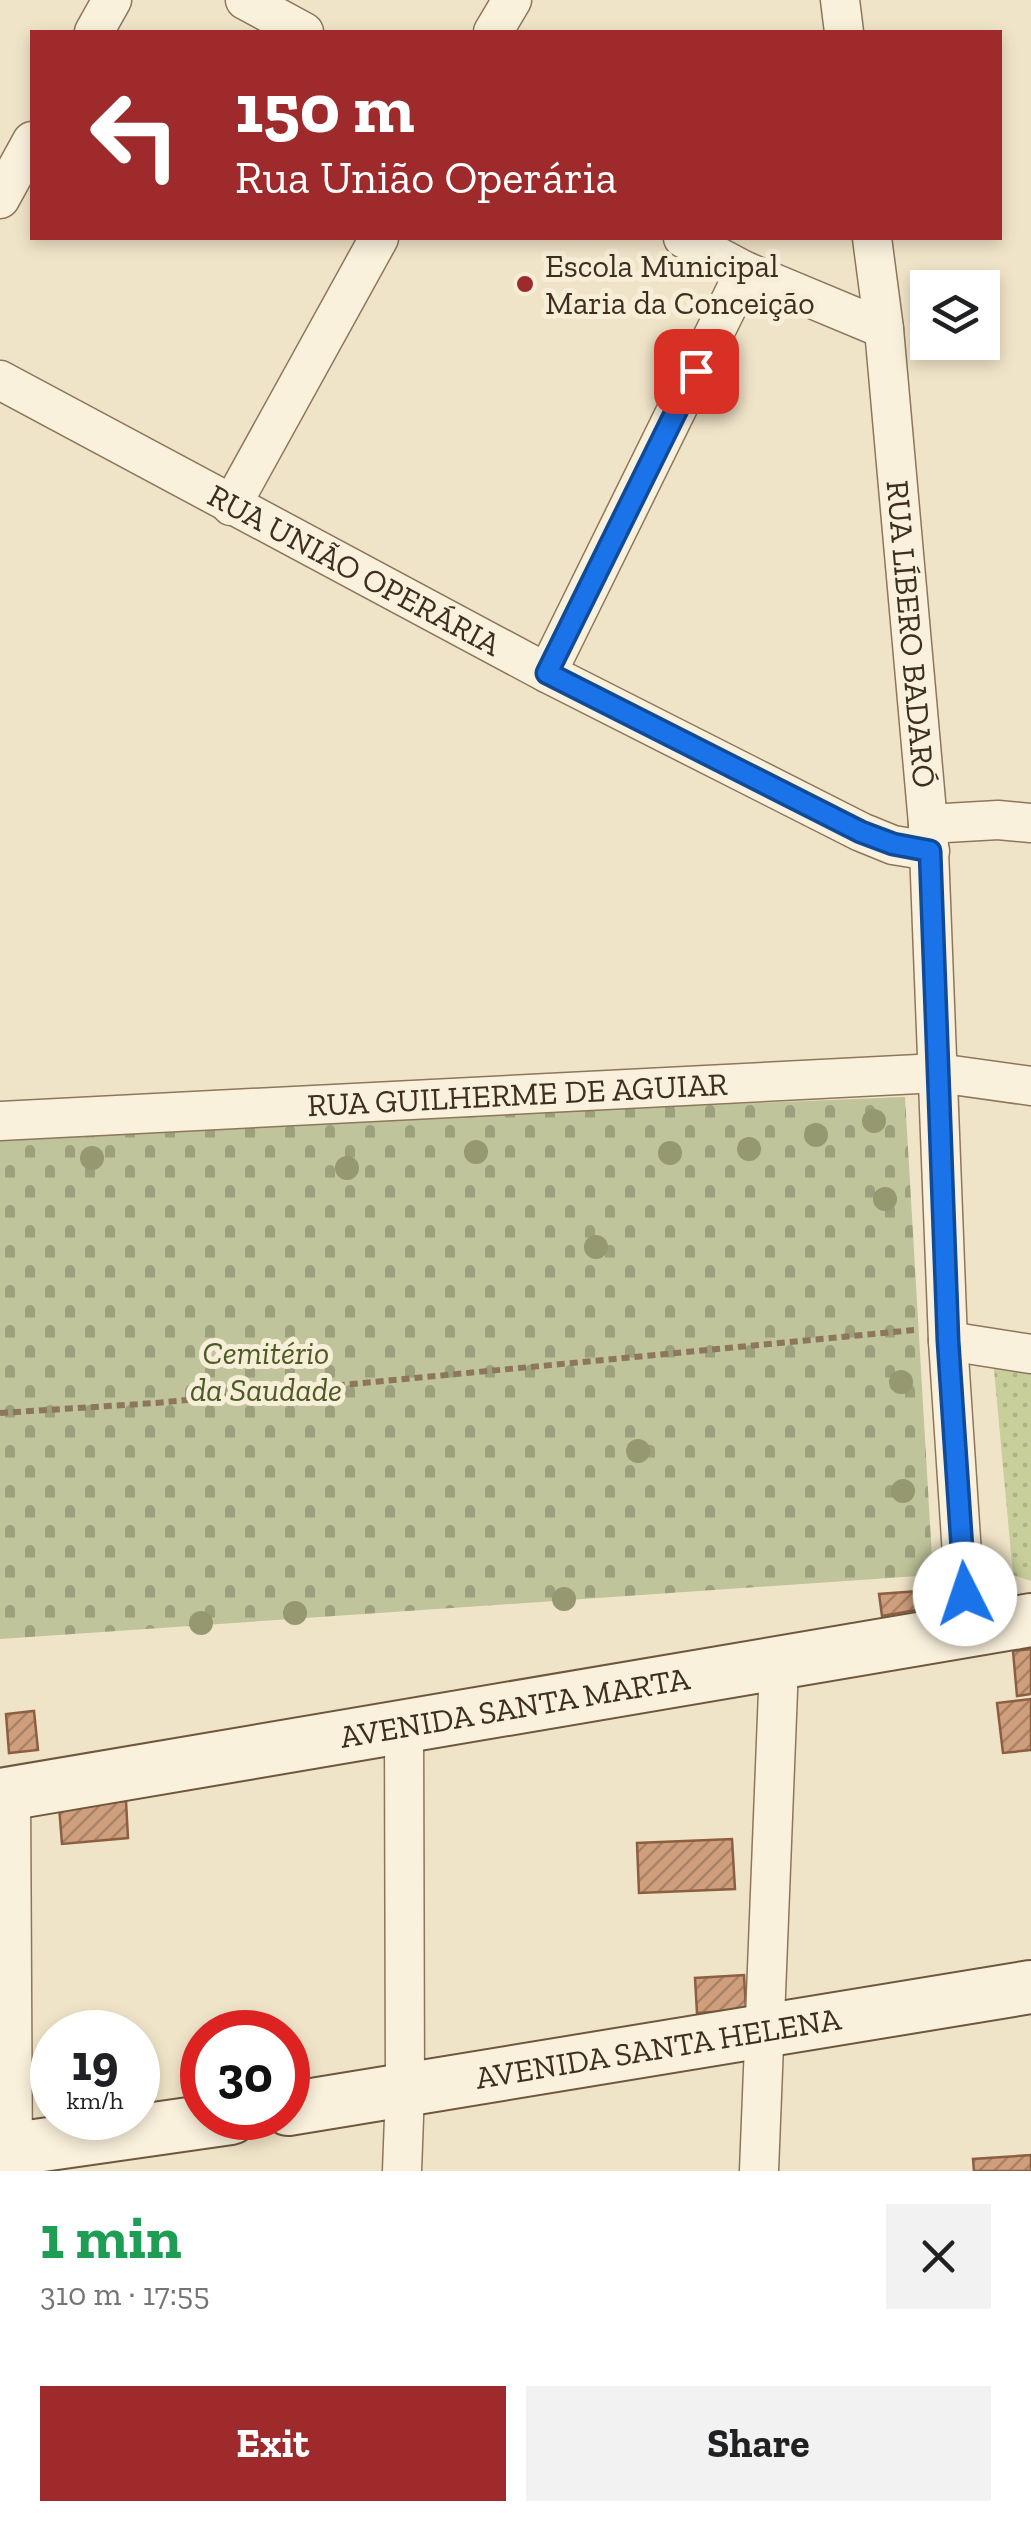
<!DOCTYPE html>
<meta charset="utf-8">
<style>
:root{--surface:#fff;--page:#f2f2f2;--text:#202124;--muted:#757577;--accent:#9e2a2b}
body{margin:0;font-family:"Zilla Slab",serif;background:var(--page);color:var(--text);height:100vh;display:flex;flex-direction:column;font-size:38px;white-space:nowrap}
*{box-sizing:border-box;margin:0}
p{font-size:32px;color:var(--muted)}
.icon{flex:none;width:55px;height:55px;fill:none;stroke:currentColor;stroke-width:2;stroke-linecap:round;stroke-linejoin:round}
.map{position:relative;height:2171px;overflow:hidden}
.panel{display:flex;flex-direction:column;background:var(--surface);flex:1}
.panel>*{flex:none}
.hud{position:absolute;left:30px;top:30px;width:972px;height:210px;border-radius:0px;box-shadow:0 5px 15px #0003;background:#9e2a2b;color:#fff;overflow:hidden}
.tools{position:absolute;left:910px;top:270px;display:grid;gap:20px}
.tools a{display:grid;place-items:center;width:90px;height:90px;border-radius:0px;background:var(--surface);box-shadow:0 5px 15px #0003;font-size:50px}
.speed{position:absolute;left:30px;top:2010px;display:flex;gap:20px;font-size:50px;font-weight:700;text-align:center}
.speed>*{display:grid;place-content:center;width:130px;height:130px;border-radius:50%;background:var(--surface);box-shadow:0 5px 15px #0003;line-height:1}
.speed small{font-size:25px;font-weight:400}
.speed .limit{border:15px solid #d22;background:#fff;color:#111}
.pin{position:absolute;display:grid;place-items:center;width:85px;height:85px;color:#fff;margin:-42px;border-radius:20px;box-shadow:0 5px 15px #0006}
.me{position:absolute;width:110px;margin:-55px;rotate:356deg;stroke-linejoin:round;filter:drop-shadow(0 0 8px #0008)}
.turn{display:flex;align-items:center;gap:35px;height:210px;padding:0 40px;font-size:45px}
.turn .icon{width:130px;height:130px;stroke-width:2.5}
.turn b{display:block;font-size:70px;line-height:85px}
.round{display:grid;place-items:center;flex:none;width:105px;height:105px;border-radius:0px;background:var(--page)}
.overview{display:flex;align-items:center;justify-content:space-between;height:170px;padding:0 40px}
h1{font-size:60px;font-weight:700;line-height:75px;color:#1e9e55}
.primary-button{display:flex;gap:20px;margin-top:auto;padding:20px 40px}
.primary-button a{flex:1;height:115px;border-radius:0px;background:var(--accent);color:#fff;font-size:40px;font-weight:700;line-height:115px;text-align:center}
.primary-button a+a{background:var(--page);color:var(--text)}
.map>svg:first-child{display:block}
</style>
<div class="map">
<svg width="1031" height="2171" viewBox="0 0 1031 2171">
<defs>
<pattern id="cemetery-stones" width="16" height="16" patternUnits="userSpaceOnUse" patternTransform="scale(2.5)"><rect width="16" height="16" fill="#bfc49a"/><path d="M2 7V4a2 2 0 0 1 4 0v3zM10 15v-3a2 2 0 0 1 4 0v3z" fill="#9ca07d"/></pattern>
<pattern id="park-dots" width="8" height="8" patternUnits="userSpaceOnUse" patternTransform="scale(2.5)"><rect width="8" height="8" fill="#c9cf9b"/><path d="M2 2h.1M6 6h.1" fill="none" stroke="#aeb285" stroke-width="1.8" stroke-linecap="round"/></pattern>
<pattern id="building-hatch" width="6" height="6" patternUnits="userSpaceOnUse" patternTransform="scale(2.5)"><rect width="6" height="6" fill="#cf9f7d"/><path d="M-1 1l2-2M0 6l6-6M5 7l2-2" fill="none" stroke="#a98266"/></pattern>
</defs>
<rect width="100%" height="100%" fill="#f0e4c8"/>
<path fill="url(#cemetery-stones)" d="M 905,1097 L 933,1575 L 0,1639 L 0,1134 Z"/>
<path fill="url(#park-dots)" d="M 993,1359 L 1031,1370 L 1031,1581 L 1013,1575 Z"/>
<path fill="url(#building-hatch)" stroke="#8d5f41" stroke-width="2.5" d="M 932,1590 L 934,1607 L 882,1616 L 879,1594 Z
M 1031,1649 L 1031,1694 L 1017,1696 L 1013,1651 Z
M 1031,1699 L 1031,1750 L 1003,1753 L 997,1703 Z
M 34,1711 L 38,1750 L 9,1753 L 6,1714 Z
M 126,1801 L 128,1838 L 62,1844 L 59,1806 Z
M 732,1839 L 735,1889 L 639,1893 L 637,1843 Z
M 744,1975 L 746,2010 L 697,2013 L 695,1978 Z
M 1031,2155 L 1031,2171 L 974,2171 L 973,2159 Z"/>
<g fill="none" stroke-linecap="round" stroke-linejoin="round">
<defs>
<g id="street">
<path d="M 245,0 L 304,32"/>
<path d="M 840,0 L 844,32"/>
<path d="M 94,32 L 112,0"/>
<path d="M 493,32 L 512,0"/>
<path d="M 0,199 L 32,141"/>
<path d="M 683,238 L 745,271 L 884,329"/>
<path id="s1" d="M 872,238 L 884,329 L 928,824 L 948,1341 L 967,1631"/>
<path id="s2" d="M 0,380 L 547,673 L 861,832 L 893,845 L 930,851"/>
<path d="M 231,506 L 379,238"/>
<path d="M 547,673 L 745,271"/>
<path d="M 928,824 L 998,820 L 1031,823"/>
<path id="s3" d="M 0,1121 L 938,1073 L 1031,1086"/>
<path d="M 948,1341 L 1031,1354"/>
<path d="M 11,1794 L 13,2171"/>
<path d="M 402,2171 L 405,2091 L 404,1724"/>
<path d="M 759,2171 L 779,1665"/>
</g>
<g id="secondary">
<path id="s4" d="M 0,1795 L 1031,1620"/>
<path id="s5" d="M 288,2109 L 1031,1987"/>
<path d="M 0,2151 L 231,2118"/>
</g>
</defs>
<use href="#street" stroke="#8d765c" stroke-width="41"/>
<use href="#secondary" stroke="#6f573f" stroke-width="56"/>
<path stroke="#8d765c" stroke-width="6" stroke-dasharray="8 5" stroke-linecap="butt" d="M 0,1413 L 156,1403 L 914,1330"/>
<use href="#street" stroke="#faf1dc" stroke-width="38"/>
<use href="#secondary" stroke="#faf1dc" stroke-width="52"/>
</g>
<g fill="#96986f">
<circle cx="874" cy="1121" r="12"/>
<circle cx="816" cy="1135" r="12"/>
<circle cx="749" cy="1149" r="12"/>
<circle cx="476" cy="1152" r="12"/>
<circle cx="670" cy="1153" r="12"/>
<circle cx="92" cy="1158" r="12"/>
<circle cx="347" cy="1168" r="12"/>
<circle cx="885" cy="1199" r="12"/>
<circle cx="596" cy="1247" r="12"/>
<circle cx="901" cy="1382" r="12"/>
<circle cx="638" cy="1451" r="12"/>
<circle cx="903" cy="1491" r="12"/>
<circle cx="564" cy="1599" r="12"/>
<circle cx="295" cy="1613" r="12"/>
<circle cx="201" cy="1623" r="12"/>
</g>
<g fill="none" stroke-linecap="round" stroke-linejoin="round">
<defs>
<path id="route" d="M 696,371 L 547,673 L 861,832 L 893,844 L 930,851 L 948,1341 L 965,1594"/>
</defs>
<use href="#route" stroke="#114b97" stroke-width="25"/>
<use href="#route" stroke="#1a73e8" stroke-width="18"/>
</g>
<circle fill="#9e2a2b" stroke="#f7eed8" stroke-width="4" cx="525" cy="284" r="10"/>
<g text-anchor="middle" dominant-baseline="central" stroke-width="10" stroke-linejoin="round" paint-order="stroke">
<g font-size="32" fill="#3d2e20" stroke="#f7eed8" text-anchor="start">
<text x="545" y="266">Escola Municipal<tspan x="545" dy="37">Maria da Conceição</tspan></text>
</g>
<g font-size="32" fill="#3d2e20" stroke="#f7eed8">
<text stroke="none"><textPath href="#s2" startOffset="402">RUA UNIÃO OPERÁRIA</textPath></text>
<text stroke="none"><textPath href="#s1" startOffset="398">RUA LÍBERO BADARÓ</textPath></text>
<text stroke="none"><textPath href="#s3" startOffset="518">RUA GUILHERME DE AGUIAR</textPath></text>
<text stroke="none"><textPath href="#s4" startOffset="522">AVENIDA SANTA MARTA</textPath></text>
<text stroke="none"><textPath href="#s5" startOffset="375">AVENIDA SANTA HELENA</textPath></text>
</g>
<g font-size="32" font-style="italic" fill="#4d5a26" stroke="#f7eed8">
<text x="266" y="1353">Cemitério<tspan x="266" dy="37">da Saudade</tspan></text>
</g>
</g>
</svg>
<div class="tools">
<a><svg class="icon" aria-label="layers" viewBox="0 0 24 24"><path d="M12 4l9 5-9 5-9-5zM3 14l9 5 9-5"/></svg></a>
</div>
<div class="speed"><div>19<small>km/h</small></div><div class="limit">30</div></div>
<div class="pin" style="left:696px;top:371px;background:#d93025"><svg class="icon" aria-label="arrive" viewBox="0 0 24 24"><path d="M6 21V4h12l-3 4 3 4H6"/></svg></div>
<svg class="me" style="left:965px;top:1594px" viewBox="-20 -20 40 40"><circle r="19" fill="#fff"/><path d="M0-13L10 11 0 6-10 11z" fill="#1a73e8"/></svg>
<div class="hud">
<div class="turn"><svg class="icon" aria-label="left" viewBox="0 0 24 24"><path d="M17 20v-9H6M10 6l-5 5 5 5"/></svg><div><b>150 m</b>Rua União Operária</div></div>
</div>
</div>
<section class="panel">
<div class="overview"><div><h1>1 min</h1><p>310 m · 17:55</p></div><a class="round"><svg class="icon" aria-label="close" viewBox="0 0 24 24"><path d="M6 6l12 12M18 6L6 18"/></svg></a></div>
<div class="primary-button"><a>Exit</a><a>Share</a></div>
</section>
